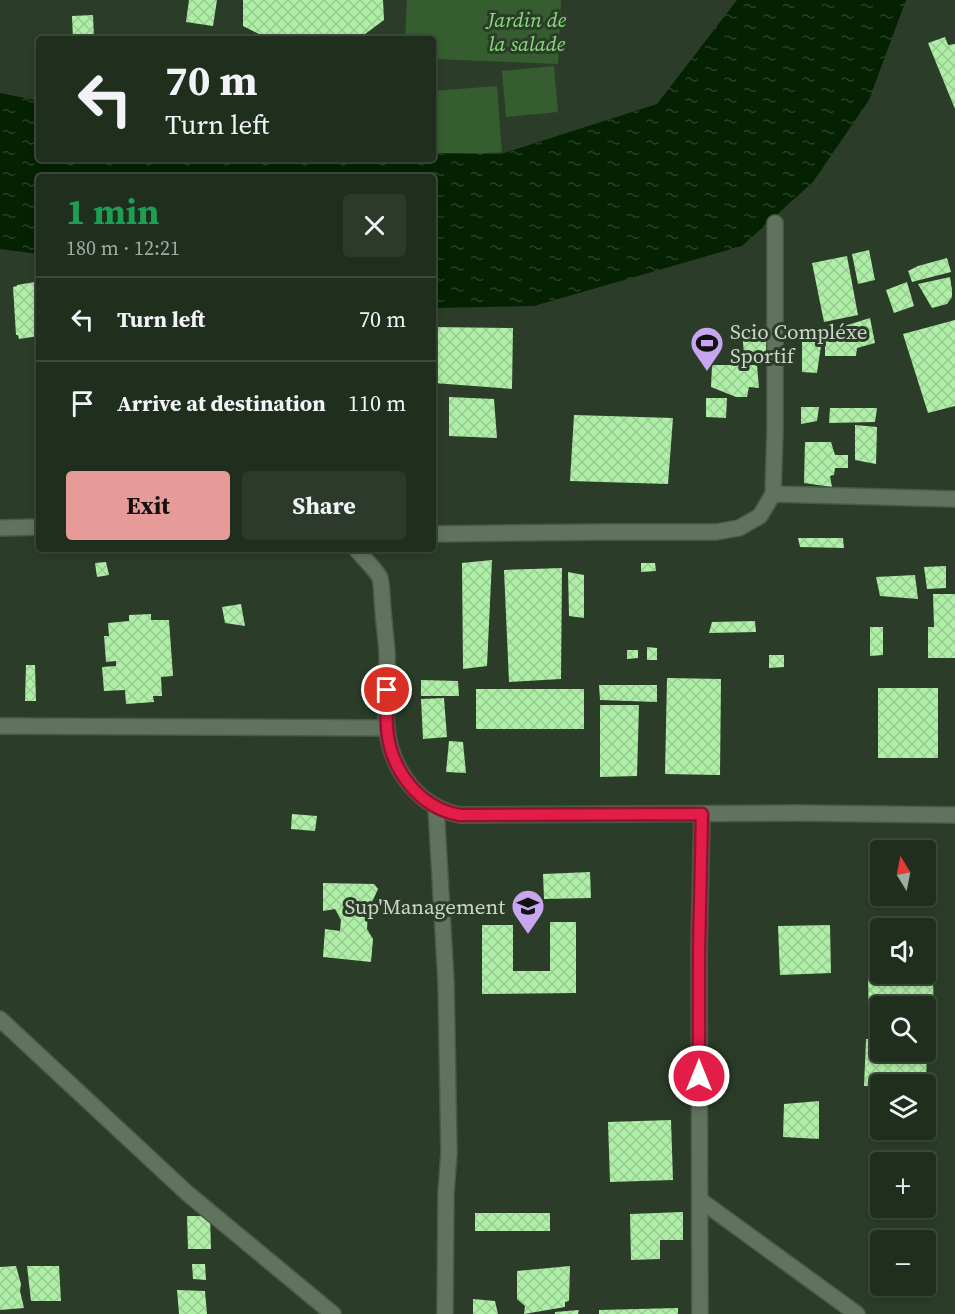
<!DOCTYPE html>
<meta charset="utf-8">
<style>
:root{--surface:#202e1e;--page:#2d3a2b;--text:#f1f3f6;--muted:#a2a8a4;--line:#3d4a3c;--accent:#e69b98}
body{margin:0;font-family:"Source Serif 4",serif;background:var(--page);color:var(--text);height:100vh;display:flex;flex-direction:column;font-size:22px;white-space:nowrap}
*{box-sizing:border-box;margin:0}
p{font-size:20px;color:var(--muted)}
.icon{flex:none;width:33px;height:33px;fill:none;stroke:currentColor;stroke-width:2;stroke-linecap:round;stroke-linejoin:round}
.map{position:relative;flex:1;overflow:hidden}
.side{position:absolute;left:36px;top:174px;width:400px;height:378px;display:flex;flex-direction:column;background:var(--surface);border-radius:6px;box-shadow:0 3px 9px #0003,0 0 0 2px var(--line)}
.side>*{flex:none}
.hud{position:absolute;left:36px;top:36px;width:400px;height:126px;border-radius:6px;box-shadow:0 3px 9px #0003,0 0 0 2px var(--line);background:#202e1e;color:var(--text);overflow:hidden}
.needle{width:39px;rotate:350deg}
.fabs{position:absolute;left:870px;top:840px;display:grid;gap:12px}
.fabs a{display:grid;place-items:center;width:66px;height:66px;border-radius:6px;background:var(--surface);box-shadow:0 3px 9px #0003,0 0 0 2px var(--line);font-size:30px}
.pin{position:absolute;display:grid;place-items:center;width:51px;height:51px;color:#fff;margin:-26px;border:3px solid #fff;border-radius:50%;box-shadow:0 2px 6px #0007}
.me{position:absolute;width:66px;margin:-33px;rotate:0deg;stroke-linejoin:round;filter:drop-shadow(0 0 4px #0008)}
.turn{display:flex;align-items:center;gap:21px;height:126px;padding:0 30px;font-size:27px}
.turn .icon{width:78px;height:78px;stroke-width:2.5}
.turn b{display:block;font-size:42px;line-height:51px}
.round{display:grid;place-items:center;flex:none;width:63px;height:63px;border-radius:6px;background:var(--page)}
.overview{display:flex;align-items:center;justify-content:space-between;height:102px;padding:0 30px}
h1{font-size:36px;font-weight:700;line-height:45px;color:#1e9e55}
.primary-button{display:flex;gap:12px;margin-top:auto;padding:12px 30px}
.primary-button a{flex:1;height:69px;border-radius:6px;background:var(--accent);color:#111;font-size:24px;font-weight:700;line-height:69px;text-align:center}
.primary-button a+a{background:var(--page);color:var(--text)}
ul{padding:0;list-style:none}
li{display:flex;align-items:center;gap:18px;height:84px;padding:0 30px;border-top:2px solid var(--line)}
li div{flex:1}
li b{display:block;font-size:22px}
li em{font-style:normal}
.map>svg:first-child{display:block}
</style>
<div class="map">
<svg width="955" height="1314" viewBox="0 0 955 1314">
<defs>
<pattern id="water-ripples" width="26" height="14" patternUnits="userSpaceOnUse" patternTransform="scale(1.5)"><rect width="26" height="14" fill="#042202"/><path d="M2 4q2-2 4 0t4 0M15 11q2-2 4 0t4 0" fill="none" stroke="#274126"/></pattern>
<pattern id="building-cross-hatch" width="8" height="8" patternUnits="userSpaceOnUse" patternTransform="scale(1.5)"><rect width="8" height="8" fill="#afeea6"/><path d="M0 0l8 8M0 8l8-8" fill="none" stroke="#98cb91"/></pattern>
</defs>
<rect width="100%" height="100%" fill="#2b3d28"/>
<path fill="#355d2f" d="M 407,0 L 561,0 L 558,64 L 434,59 L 434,39 L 405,39 Z
M 554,66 L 558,112 L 506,117 L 502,71 Z
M 497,86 L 502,152 L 434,157 L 434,91 Z"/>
<path fill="url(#water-ripples)" d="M 737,0 L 906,0 L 869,100 L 813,182 L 742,246 L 534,306 L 434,308 L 434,177 L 39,177 L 39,254 L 0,249 L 0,93 L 39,101 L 39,159 L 434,159 L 434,153 L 501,154 L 657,104 Z"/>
<path fill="url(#building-cross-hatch)" d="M 189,0 L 217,0 L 213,26 L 186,22 Z
M 243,0 L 383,0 L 384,20 L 361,37 L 362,39 L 269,39 L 243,26 Z
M 93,15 L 94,39 L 73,39 L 72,16 Z
M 945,37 L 948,45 L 955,44 L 955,109 L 928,43 Z
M 869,250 L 875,280 L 858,284 L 852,254 Z
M 847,256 L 858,315 L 824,322 L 812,263 Z
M 947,258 L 951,272 L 912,282 L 908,271 L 918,266 Z
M 950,277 L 952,290 L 952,297 L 947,304 L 932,308 L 918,284 Z
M 35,282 L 38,283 L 39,336 L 19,339 L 18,335 L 16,335 L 13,287 L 17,286 L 17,285 Z
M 907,282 L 914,306 L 894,313 L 886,290 Z
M 870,318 L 875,343 L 857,348 L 856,356 L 825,356 L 825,332 Z
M 955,320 L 955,406 L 928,413 L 903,334 Z
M 434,327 L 513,328 L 512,389 L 434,383 Z
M 770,329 L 770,363 L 763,364 L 765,359 L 744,354 L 742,331 Z
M 823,332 L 817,373 L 802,372 L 802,334 Z
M 712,365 L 757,365 L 759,388 L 749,387 L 747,397 L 736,397 L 711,387 Z
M 449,397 L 494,399 L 497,438 L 449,436 Z
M 706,398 L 727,398 L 726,418 L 706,417 Z
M 801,407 L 819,407 L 817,421 L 801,424 Z
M 830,408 L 877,408 L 875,422 L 829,423 Z
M 574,415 L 673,418 L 668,484 L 570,481 Z
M 855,425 L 877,427 L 876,464 L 855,460 Z
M 805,442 L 831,442 L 835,455 L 848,455 L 848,468 L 835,468 L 834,475 L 830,476 L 832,487 L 804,483 Z
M 798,538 L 843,538 L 844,548 L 800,547 Z
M 492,560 L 487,666 L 463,669 L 462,563 Z
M 106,562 L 109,575 L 97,577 L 95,563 Z
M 641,563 L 655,563 L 656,571 L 641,572 Z
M 946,566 L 946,588 L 927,589 L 924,567 Z
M 562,568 L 561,679 L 509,682 L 504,570 Z
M 568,572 L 584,575 L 584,618 L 569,616 Z
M 915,575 L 918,599 L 880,596 L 876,577 Z
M 933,594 L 955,594 L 955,658 L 928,658 L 928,627 L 934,627 Z
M 241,604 L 245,626 L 225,623 L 222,607 Z
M 151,614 L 151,620 L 169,620 L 173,676 L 161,677 L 162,696 L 153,696 L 154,702 L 126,704 L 125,690 L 104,691 L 102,667 L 116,666 L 116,661 L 106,662 L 104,636 L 109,636 L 108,623 L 129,621 L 129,615 Z
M 755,621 L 756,632 L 709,633 L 712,622 Z
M 870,627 L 883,627 L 883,655 L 870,656 Z
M 647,647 L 657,648 L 657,660 L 647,660 Z
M 627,650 L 638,650 L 638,658 L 627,659 Z
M 769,655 L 784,655 L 784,667 L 769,668 Z
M 26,665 L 35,665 L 36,701 L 25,701 Z
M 667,678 L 721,679 L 720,775 L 665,774 Z
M 421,680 L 458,681 L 459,696 L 421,696 Z
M 599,685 L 657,685 L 657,702 L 600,700 Z
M 878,688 L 938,688 L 938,758 L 878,758 Z
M 476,689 L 584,689 L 584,729 L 476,729 Z
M 444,698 L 447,737 L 423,739 L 421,699 Z
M 600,705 L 639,705 L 637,776 L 600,777 Z
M 449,741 L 463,742 L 466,773 L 446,772 Z
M 292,814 L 317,816 L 315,831 L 291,829 Z
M 590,872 L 591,898 L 544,899 L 543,874 Z
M 323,883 L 374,884 L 378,889 L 368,911 L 367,929 L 373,939 L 371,962 L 323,957 L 325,929 L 340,931 L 341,920 L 335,909 L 323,911 Z
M 550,922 L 576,922 L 576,993 L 482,994 L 482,925 L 513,925 L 513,971 L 550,971 Z
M 830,925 L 831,973 L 780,975 L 778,926 Z
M 933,975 L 934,1024 L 926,1024 L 926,1006 L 880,1006 L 880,1025 L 869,1025 L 868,976 Z
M 866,1039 L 880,1039 L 880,1052 L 927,1052 L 926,1084 L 864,1086 Z
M 819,1101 L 819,1139 L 783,1137 L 784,1104 Z
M 671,1120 L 673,1180 L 610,1182 L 608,1122 Z
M 683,1212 L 683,1240 L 660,1240 L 660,1259 L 631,1260 L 630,1214 Z
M 475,1213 L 550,1213 L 550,1231 L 475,1231 Z
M 187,1216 L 210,1216 L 211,1249 L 188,1249 Z
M 192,1264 L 205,1264 L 206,1280 L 193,1279 Z
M 16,1266 L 21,1284 L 20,1291 L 24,1308 L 0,1310 L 0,1267 Z
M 27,1266 L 59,1266 L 61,1301 L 31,1301 Z
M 570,1266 L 569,1301 L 565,1302 L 565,1307 L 524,1314 L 525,1306 L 517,1299 L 517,1271 Z
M 177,1290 L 205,1291 L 207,1314 L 179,1314 Z
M 473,1299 L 495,1301 L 498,1314 L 473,1314 Z
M 678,1308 L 678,1314 L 599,1314 L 599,1310 Z
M 579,1310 L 578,1314 L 555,1314 L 555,1312 Z"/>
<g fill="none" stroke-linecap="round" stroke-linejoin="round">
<defs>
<path id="minor" d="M 773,494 L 955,499
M 0,528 L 39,527
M 434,534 L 603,532 L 716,532 L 739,528 L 760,516 L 773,494 L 775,430 L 775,223
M 356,549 C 362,556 377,571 380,578 C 382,584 382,603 383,610 C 384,624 386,638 387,652 C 388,677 384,705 387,730 C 392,771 419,807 460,815 L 797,813 L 955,815
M 0,726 L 387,728
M 436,807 L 446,982 L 449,1153 L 446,1193 L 445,1314
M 0,1019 L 187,1193 L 333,1314
M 700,1200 L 857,1314
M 700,1314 L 699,949 L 702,814"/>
</defs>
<use href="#minor" stroke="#4a5948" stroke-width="18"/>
<use href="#minor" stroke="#60745d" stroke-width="15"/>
</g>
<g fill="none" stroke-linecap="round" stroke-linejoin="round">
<defs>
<path id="route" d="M 387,690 C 387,702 386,715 387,728 C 390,769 419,808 460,815 L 702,814 L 699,950 L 699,1076"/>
</defs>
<use href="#route" stroke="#92132f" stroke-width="15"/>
<use href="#route" stroke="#e11d48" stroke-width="10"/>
</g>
<defs>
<symbol id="stadium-pin" viewBox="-11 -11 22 30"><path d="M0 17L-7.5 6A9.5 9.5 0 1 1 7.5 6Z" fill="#c8a6ef" stroke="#2b3d28"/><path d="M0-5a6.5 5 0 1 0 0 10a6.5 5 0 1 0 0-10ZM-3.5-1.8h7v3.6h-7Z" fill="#111"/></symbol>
<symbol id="university-pin" viewBox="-11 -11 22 30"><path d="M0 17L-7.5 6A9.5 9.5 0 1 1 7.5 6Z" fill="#c8a6ef" stroke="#2b3d28"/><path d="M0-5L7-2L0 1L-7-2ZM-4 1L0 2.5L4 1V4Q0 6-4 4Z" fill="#111"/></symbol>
</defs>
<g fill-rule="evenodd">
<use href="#stadium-pin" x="688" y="324" width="38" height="52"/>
<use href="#university-pin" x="509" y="887" width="38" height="52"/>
</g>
<g text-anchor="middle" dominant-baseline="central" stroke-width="6" stroke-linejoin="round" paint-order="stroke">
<g font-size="21" font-style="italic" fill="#8ada7f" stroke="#2b3d28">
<text x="527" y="19">Jardin de<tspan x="527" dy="24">la salade</tspan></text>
</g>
<g font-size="21" fill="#cbd6c9" stroke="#2b3d28" text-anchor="start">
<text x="730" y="331">Scio Compléxe<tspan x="730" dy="24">Sportif</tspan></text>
<text x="505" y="906" text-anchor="end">Sup'Management</text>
</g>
</g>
</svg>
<div class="fabs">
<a><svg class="needle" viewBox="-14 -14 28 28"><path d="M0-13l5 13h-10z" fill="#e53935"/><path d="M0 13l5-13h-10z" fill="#a2a8a4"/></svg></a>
<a><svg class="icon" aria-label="sound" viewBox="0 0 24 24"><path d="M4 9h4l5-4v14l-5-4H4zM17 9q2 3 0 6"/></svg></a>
<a><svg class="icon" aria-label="search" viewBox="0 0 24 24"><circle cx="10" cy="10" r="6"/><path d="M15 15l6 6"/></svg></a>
<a><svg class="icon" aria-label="layers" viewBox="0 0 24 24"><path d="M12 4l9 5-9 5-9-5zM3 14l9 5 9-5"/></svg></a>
<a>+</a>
<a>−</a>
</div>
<div class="pin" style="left:387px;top:690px;background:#d93025"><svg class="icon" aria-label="arrive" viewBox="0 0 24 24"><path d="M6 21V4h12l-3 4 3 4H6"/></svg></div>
<svg class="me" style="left:699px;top:1076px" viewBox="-20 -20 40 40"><circle r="17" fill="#e11d48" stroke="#fff" stroke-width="3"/><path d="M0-11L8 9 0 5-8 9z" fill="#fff"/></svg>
<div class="hud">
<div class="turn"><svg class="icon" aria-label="left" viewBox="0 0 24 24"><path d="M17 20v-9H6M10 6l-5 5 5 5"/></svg><div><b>70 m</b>Turn left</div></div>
</div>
<section class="side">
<div class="overview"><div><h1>1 min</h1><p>180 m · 12:21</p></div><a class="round"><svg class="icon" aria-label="close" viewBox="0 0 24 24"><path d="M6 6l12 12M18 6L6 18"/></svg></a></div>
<ul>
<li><svg class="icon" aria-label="left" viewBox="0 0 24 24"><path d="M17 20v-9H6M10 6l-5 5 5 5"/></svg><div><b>Turn left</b></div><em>70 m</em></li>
<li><svg class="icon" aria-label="arrive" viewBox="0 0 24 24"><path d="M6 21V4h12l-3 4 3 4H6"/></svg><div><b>Arrive at destination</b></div><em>110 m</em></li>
</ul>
<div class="primary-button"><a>Exit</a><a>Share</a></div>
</section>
</div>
